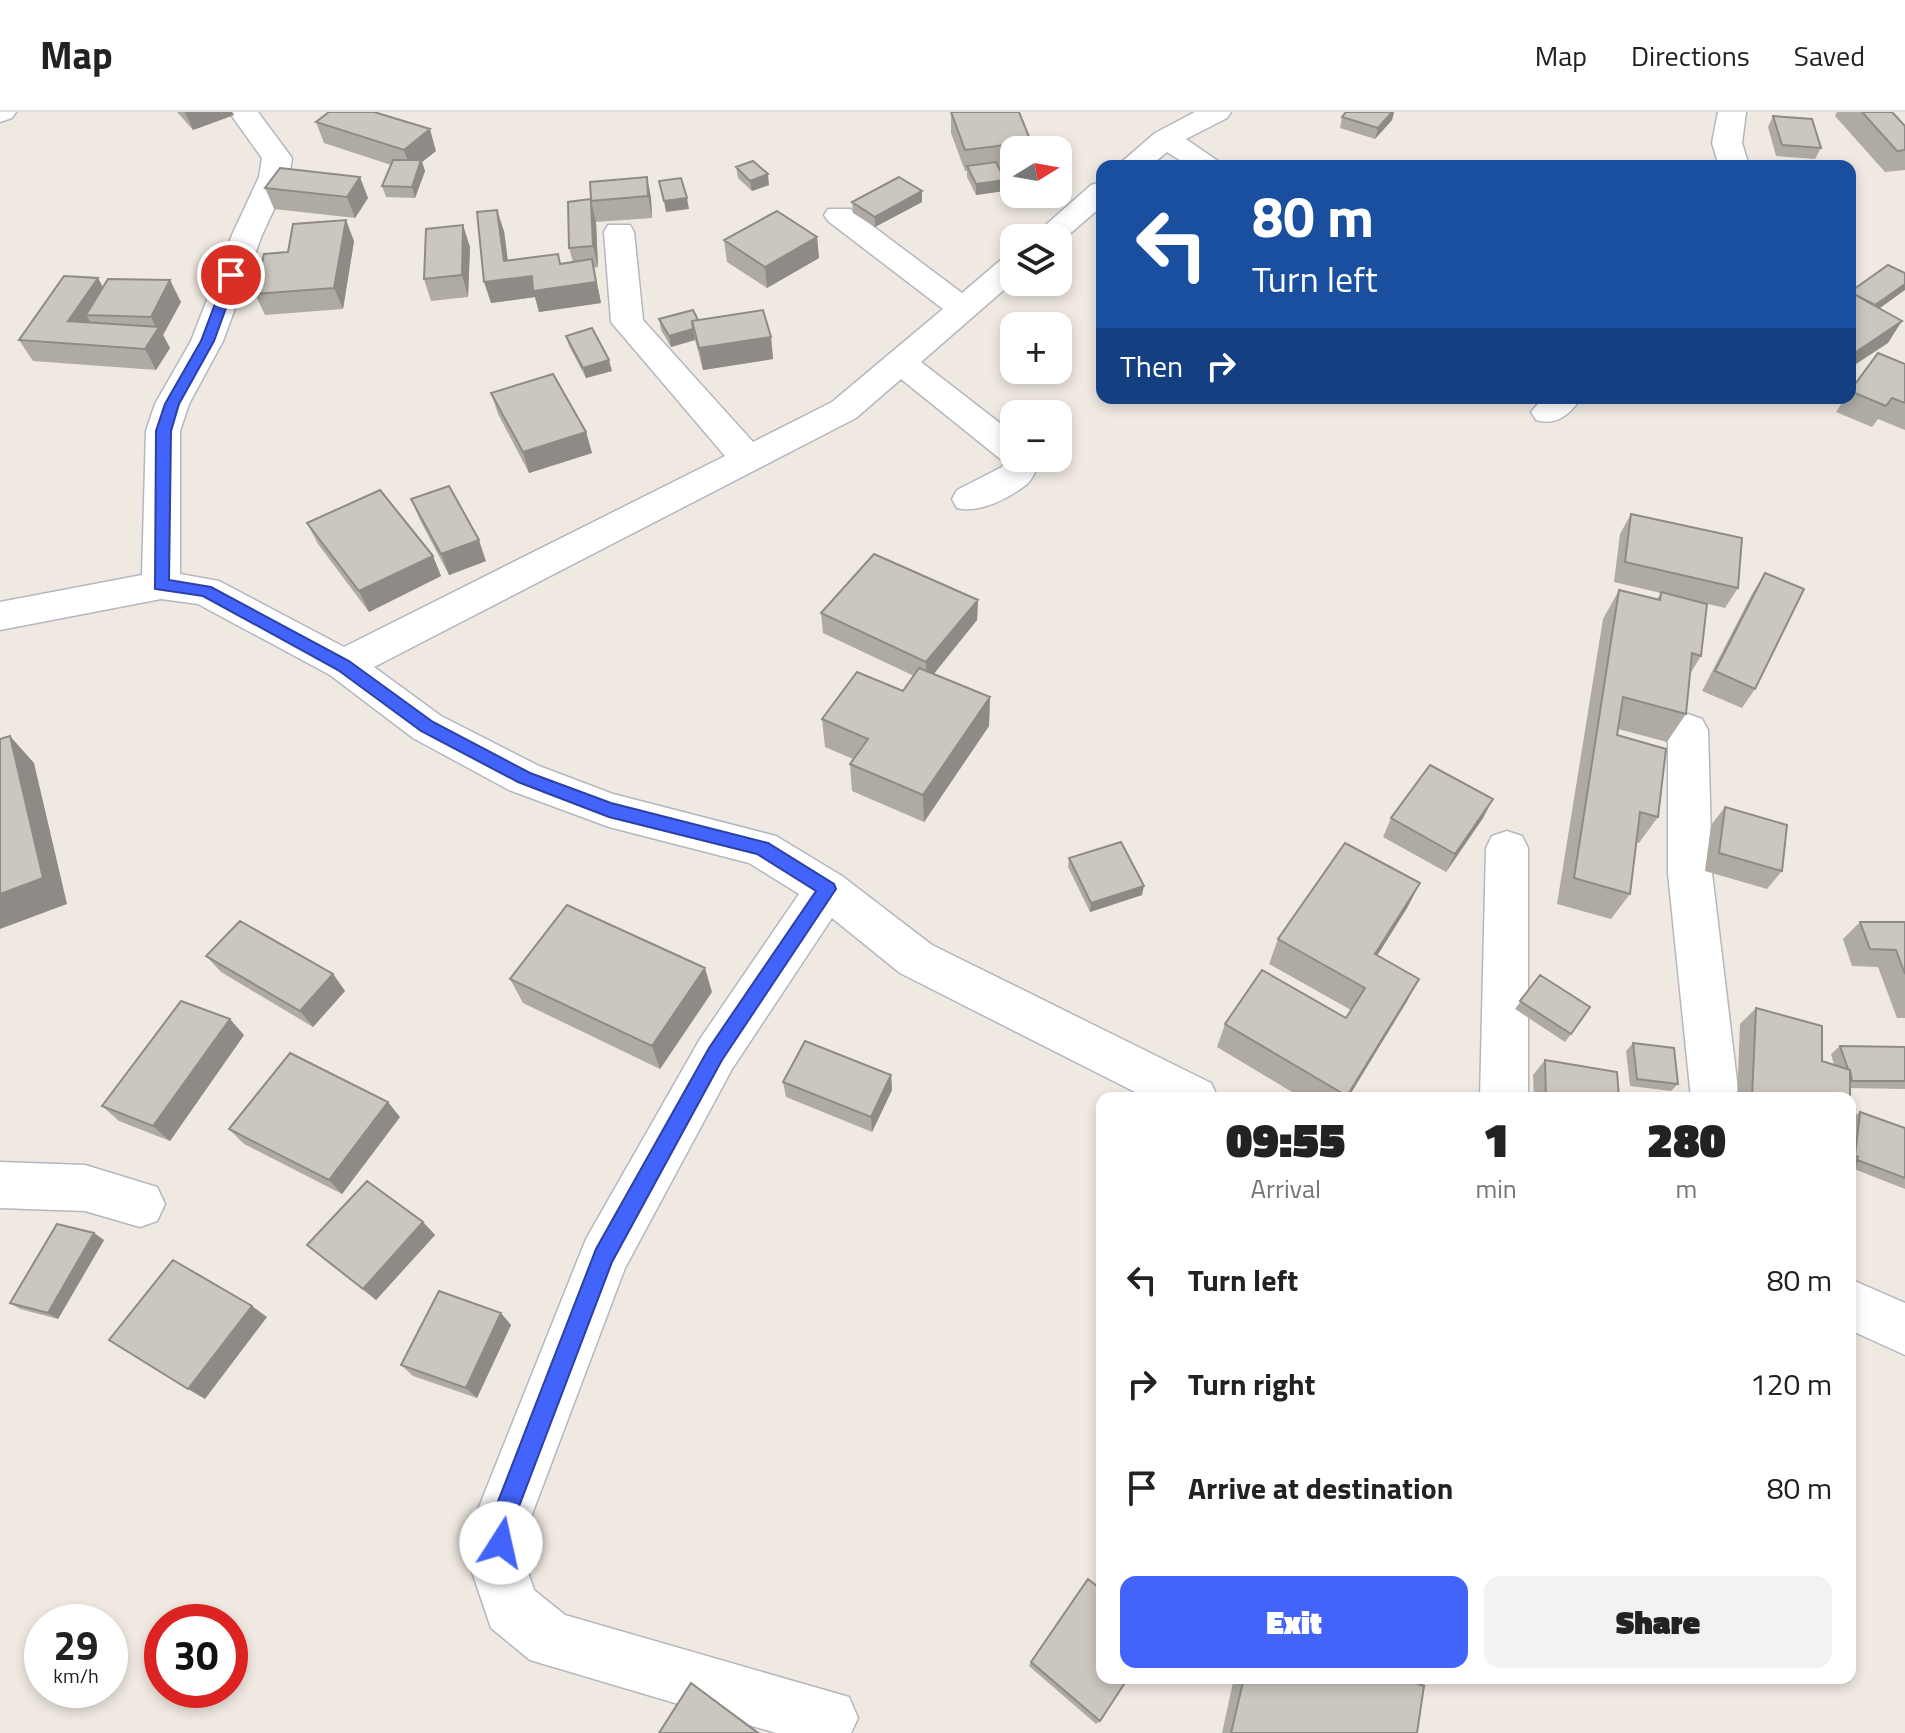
<!DOCTYPE html>
<meta charset="utf-8">
<style>
:root{--surface:#fff;--page:#f2f2f2;--text:#222;--muted:#767676;--line:#e0e0e0;--accent:#4264fb}
body{margin:0;font-family:"Titillium Web",sans-serif;background:var(--page);color:var(--text);height:100vh;display:flex;flex-direction:column;font-size:30px;white-space:nowrap}
*{box-sizing:border-box;margin:0}
p{font-size:26px;color:var(--muted)}
.icon{flex:none;width:44px;height:44px;fill:none;stroke:currentColor;stroke-width:2;stroke-linecap:round;stroke-linejoin:round}
.map{position:relative;flex:1;overflow:hidden}
.drawer{position:absolute;left:1096px;top:980px;width:760px;height:592px;display:flex;flex-direction:column;background:var(--surface);border-radius:16px;box-shadow:0 4px 12px #0003}
.drawer>*{flex:none}
.guide{position:absolute;left:1096px;top:48px;width:760px;height:244px;border-radius:16px;box-shadow:0 4px 12px #0003;background:#1a4fa0;color:#fff;overflow:hidden}
.needle{width:52px;rotate:79deg}
.fabs{position:absolute;left:1000px;top:24px;display:grid;gap:16px}
.fabs a{display:grid;place-items:center;width:72px;height:72px;border-radius:16px;background:var(--surface);box-shadow:0 4px 12px #0003;font-size:40px}
.speed{position:absolute;left:24px;top:1492px;display:flex;gap:16px;font-size:40px;font-weight:700;text-align:center}
.speed>*{display:grid;place-content:center;width:104px;height:104px;border-radius:50%;background:var(--surface);box-shadow:0 4px 12px #0003;line-height:1}
.speed small{font-size:20px;font-weight:400}
.speed .limit{border:12px solid #d22;background:#fff;color:#111}
.pin{position:absolute;display:grid;place-items:center;width:68px;height:68px;color:#fff;margin:-34px;border:4px solid #fff;border-radius:50%;box-shadow:0 2px 8px #0007}
.me{position:absolute;width:88px;margin:-44px;rotate:10deg;stroke-linejoin:round;filter:drop-shadow(0 0 6px #0008)}
.turn{display:flex;align-items:center;gap:28px;height:168px;padding:0 24px;font-size:36px}
.turn .icon{width:104px;height:104px;stroke-width:2.5}
.turn b{display:block;font-size:56px;line-height:68px}
.then{display:flex;align-items:center;height:76px;padding:0 24px;background:#0003;gap:16px;font-size:30px}
.eta{display:flex;justify-content:space-evenly;align-items:center;height:136px;text-align:center}
.eta b{font-size:48px;font-weight:800;line-height:56px}
.action{display:flex;gap:16px;margin-top:auto;padding:16px 24px}
.action a{flex:1;height:92px;border-radius:16px;background:var(--accent);color:#fff;font-size:32px;font-weight:800;line-height:92px;text-align:center}
.action a+a{background:var(--page);color:var(--text)}
ul{padding:0;list-style:none}
li{display:flex;align-items:center;gap:24px;height:104px;padding:0 24px}
li div{flex:1}
li b{display:block;font-size:30px}
li em{font-style:normal}
header{display:flex;align-items:center;gap:48px;box-sizing:border-box;height:112px;padding:0 40px;background:var(--surface);border-bottom:2px solid var(--line)}
header strong{font-size:38px}
nav{display:flex;gap:44px;margin-inline-start:auto;font-size:28px}
.map>svg:first-child{display:block}
</style>
<header>
<strong>Map</strong>
<nav><a>Map</a><a>Directions</a><a>Saved</a></nav>
</header>
<div class="map">
<svg width="1905" height="1621" viewBox="0 0 1905 1621">
<rect width="100%" height="100%" fill="#efe9e1"/>
<g fill="none" stroke-linecap="round" stroke-linejoin="round">
<defs>
<path id="minor" d="M 0,0 L 16,0 L 12,6 L 0,10 Z
M 229,0 L 258,0 L 292,46 L 289,65 L 262,123 L 223,229 L 189,292 L 180,319 L 180,462 L 219,469 L 344,535 L 725,344 L 611,210 L 604,120 L 608,113 L 630,113 L 634,120 L 643,208 L 753,330 L 832,290 L 943,197 L 828,109 L 824,103 L 828,97 L 850,97 L 962,181 L 1003,146 L 1014,143 L 1014,169 L 921,250 L 1014,322 L 1014,346 L 1037,346 L 1040,350 C 1036,357 1033,367 1027,372 C 1010,386 978,402 957,396 L 952,387 L 957,378 L 1002,355 L 1004,350 L 901,267 L 856,306 L 374,555 L 441,604 L 539,654 L 613,682 L 776,724 L 842,764 L 932,833 L 1211,971 L 1218,986 L 1147,986 L 900,861 L 832,806 L 732,957 L 625,1156 L 531,1405 L 527,1457 L 534,1478 L 565,1503 L 849,1585 L 858,1606 L 851,1621 L 776,1621 L 530,1548 L 491,1516 L 471,1457 L 475,1405 L 586,1127 L 700,927 L 799,782 L 749,751 L 609,715 L 509,678 L 413,626 L 330,563 L 198,492 L 161,487 L 0,518 L 0,490 L 142,463 L 146,319 L 155,292 L 191,229 L 232,123 L 259,65 L 262,46 Z
M 1195,0 L 1231,0 L 1227,6 L 1186,27 L 1225,54 L 1189,54 L 1167,40 L 1150,54 L 1117,54 L 1155,21 Z
M 1718,0 L 1746,0 L 1742,31 L 1749,54 L 1719,54 L 1712,31 Z
M 1102,70 L 1102,94 L 1058,132 L 1058,126 L 1031,126 L 1091,73 Z
M 1543,286 L 1581,286 C 1570,303 1556,314 1536,308 L 1531,300 Z
M 1688,602 L 1702,607 L 1708,618 L 1712,761 L 1739,986 L 1691,986 L 1668,761 L 1668,618 L 1674,607 Z
M 1507,719 L 1522,724 L 1528,736 L 1528,986 L 1480,986 L 1486,736 L 1492,724 Z
M 0,1050 L 85,1053 L 157,1075 L 165,1092 L 157,1109 L 140,1115 L 85,1099 L 0,1096 Z
M 1850,1167 L 1905,1191 L 1905,1243 L 1850,1218 Z"/>
</defs>
<use href="#minor" stroke="#b4b7c1" stroke-width="3"/>
<use href="#minor" fill="#fff" fill-rule="evenodd"/>
</g>
<path fill="#afaba4" d="M 177,0 L 232,0 L 234,3 L 193,18 Z
M 951,0 L 1031,30 L 1030,38 L 1014,38 L 1014,53 L 998,55 L 1005,68 L 1004,79 L 976,83 L 967,65 L 967,59 L 965,59 L 951,21 Z
M 1346,0 L 1394,0 L 1392,8 L 1375,27 L 1340,16 L 1342,5 Z
M 1837,0 L 1892,0 L 1905,14 L 1905,58 L 1885,60 L 1835,4 Z
M 1773,4 L 1821,36 L 1815,47 L 1776,44 L 1768,15 Z
M 316,10 L 436,39 L 422,50 L 425,59 L 415,86 L 386,85 L 382,74 L 391,53 L 324,31 Z
M 736,55 L 769,73 L 752,79 L 738,66 Z
M 647,65 L 651,86 L 652,106 L 596,110 L 598,155 L 594,156 L 601,191 L 539,200 L 535,185 L 491,191 L 504,119 L 508,149 L 561,152 L 573,150 L 569,136 L 591,87 Z
M 265,76 L 368,86 L 355,106 L 274,97 Z
M 852,90 L 922,90 L 875,115 L 853,101 Z
M 817,125 L 819,146 L 767,176 L 727,150 L 724,128 Z
M 354,129 L 343,197 L 265,203 L 255,182 L 288,140 Z
M 470,135 L 468,185 L 431,189 L 424,167 Z
M 98,166 L 103,175 L 181,190 L 163,223 L 170,236 L 156,258 L 33,249 L 19,228 Z
M 659,207 L 698,208 L 771,225 L 773,247 L 703,258 L 695,228 L 671,235 L 661,218 Z
M 566,224 L 612,259 L 586,266 L 569,234 Z
M 1905,252 L 1905,318 L 1878,307 L 1872,315 L 1836,300 L 1845,286 L 1850,286 L 1850,278 Z
M 491,281 L 586,320 L 592,341 L 529,361 L 498,302 Z
M 411,387 L 486,449 L 449,463 L 420,408 Z
M 1631,402 L 1738,476 L 1725,496 L 1704,491 L 1701,544 L 1690,562 L 1686,602 L 1667,630 L 1618,617 L 1617,623 L 1658,705 L 1639,731 L 1636,730 L 1630,782 L 1611,807 L 1557,792 L 1603,507 L 1619,478 L 1657,487 L 1661,481 L 1614,470 L 1620,422 Z
M 307,411 L 433,444 L 441,464 L 369,500 L 318,432 Z
M 1765,461 L 1755,577 L 1742,596 L 1702,579 L 1752,482 Z
M 978,488 L 977,508 L 934,562 L 990,585 L 989,614 L 924,710 L 852,679 L 850,652 L 853,647 L 825,635 L 822,607 L 903,579 L 914,564 L 823,521 L 821,501 Z
M 1725,695 L 1782,759 L 1767,777 L 1705,759 L 1711,713 Z
M 1391,706 L 1483,706 L 1446,760 L 1383,725 Z
M 1069,746 L 1142,783 L 1090,800 L 1068,755 Z
M 1420,771 L 1407,796 L 1377,844 L 1419,867 L 1348,986 L 1302,986 L 1217,935 L 1225,912 L 1346,906 L 1351,898 L 1269,852 L 1278,827 Z
M 1860,810 L 1905,810 L 1905,906 L 1897,906 L 1878,855 L 1852,854 L 1843,827 Z
M 206,844 L 333,862 L 345,879 L 313,915 L 221,860 Z
M 1540,863 L 1571,922 L 1565,930 L 1515,897 Z
M 510,867 L 712,880 L 660,957 L 523,891 Z
M 1756,896 L 1822,949 L 1834,953 L 1831,942 L 1840,934 L 1905,935 L 1905,977 L 1850,976 L 1850,1007 L 1860,1000 L 1905,1016 L 1905,1077 L 1854,1057 L 1850,1070 L 1850,986 L 1737,986 L 1740,912 Z
M 244,923 L 170,1029 L 119,1009 L 102,994 Z
M 1633,931 L 1678,972 L 1671,979 L 1630,974 L 1626,939 Z
M 1545,948 L 1619,986 L 1534,986 L 1533,963 Z
M 891,963 L 892,978 L 872,1020 L 786,985 L 783,970 Z
M 400,1005 L 342,1082 L 244,1032 L 229,1017 Z
M 423,1110 L 435,1123 L 376,1188 L 307,1133 Z
M 94,1121 L 104,1128 L 58,1207 L 20,1197 L 10,1191 Z
M 511,1213 L 477,1286 L 413,1264 L 401,1253 Z
M 1031,1550 L 1100,1609 L 1096,1612 L 1029,1554 Z
M 1234,1566 L 1404,1566 L 1417,1621 L 1222,1621 Z"/>
<path fill="#8e8b86" d="M 185,0 L 232,0 L 234,3 L 193,18 Z
M 1392,0 L 1394,0 L 1392,8 L 1375,27 L 1378,16 Z
M 430,17 L 436,39 L 422,50 L 425,59 L 415,86 L 412,75 L 411,59 L 404,38 Z
M 768,62 L 769,73 L 752,79 L 750,69 Z
M 360,65 L 368,86 L 355,106 L 347,85 Z
M 647,65 L 651,86 L 652,106 L 648,84 Z
M 1005,68 L 1004,79 L 976,83 L 976,72 Z
M 922,79 L 922,90 L 875,115 L 875,105 Z
M 687,86 L 689,97 L 666,100 L 664,89 Z
M 591,89 L 596,110 L 598,155 L 593,134 Z
M 497,98 L 504,119 L 510,167 L 592,147 L 601,191 L 539,200 L 535,185 L 491,191 L 484,170 L 504,149 Z
M 346,108 L 354,129 L 343,197 L 334,176 Z
M 463,113 L 470,135 L 468,185 L 462,163 Z
M 817,125 L 819,146 L 767,176 L 765,155 Z
M 98,166 L 109,188 L 86,203 L 92,213 L 68,209 Z
M 170,168 L 181,190 L 163,223 L 170,236 L 156,258 L 145,237 L 157,217 L 151,205 Z
M 1905,172 L 1905,178 L 1869,204 L 1875,193 Z
M 1902,209 L 1888,231 L 1850,256 L 1850,244 Z
M 693,217 L 695,228 L 671,235 L 669,224 Z
M 771,225 L 773,247 L 703,258 L 699,236 Z
M 609,248 L 612,259 L 586,266 L 583,256 Z
M 586,320 L 592,341 L 529,361 L 523,340 Z
M 479,428 L 486,449 L 449,463 L 441,442 Z
M 433,444 L 441,464 L 369,500 L 359,479 Z
M 978,488 L 977,508 L 927,570 L 926,550 Z
M 990,585 L 989,614 L 924,710 L 923,683 Z
M 10,624 L 34,651 L 67,792 L 0,817 L 0,782 Z
M 1493,687 L 1483,706 L 1446,760 L 1455,742 Z
M 1420,771 L 1407,796 L 1363,866 L 1375,842 Z
M 1144,774 L 1142,783 L 1090,800 L 1091,791 Z
M 705,856 L 712,880 L 660,957 L 652,934 Z
M 333,862 L 345,879 L 313,915 L 300,899 Z
M 1419,867 L 1406,891 L 1348,986 L 1346,986 Z
M 230,907 L 244,923 L 170,1029 L 153,1014 Z
M 891,963 L 892,978 L 872,1020 L 871,1005 Z
M 388,990 L 400,1005 L 342,1082 L 329,1068 Z
M 423,1110 L 435,1123 L 376,1188 L 363,1177 Z
M 94,1121 L 104,1128 L 58,1207 L 48,1201 Z
M 252,1194 L 267,1205 L 205,1287 L 188,1277 Z
M 501,1201 L 511,1213 L 477,1286 L 466,1276 Z
M 691,1571 L 697,1575 L 760,1621 L 758,1621 Z"/>
<path fill="#cbc7bf" stroke="#8e8b86" stroke-width="2" d="M 329,0 L 374,0 L 430,17 L 404,38 L 316,10 Z
M 951,0 L 1019,0 L 1031,30 L 965,38 Z
M 1346,0 L 1392,0 L 1378,16 L 1342,5 Z
M 1862,0 L 1892,0 L 1905,14 L 1905,38 L 1897,39 Z
M 1773,4 L 1812,7 L 1821,36 L 1782,33 Z
M 393,48 L 421,48 L 412,75 L 382,74 Z
M 753,49 L 768,62 L 750,69 L 736,55 Z
M 996,50 L 1005,68 L 976,72 L 967,54 Z
M 280,56 L 360,65 L 347,85 L 265,76 Z
M 647,65 L 648,84 L 591,89 L 593,134 L 569,136 L 568,90 L 591,87 L 590,70 Z
M 899,65 L 922,79 L 875,105 L 852,90 Z
M 681,66 L 687,86 L 664,89 L 659,69 Z
M 497,98 L 504,149 L 558,142 L 560,152 L 592,147 L 596,170 L 533,179 L 532,164 L 484,170 L 477,100 Z
M 777,99 L 817,125 L 765,155 L 724,128 Z
M 346,108 L 334,176 L 255,182 L 264,142 L 288,140 L 293,112 Z
M 463,113 L 462,163 L 424,167 L 426,117 Z
M 1888,153 L 1905,161 L 1905,172 L 1875,193 L 1850,180 Z
M 64,164 L 98,166 L 68,209 L 159,215 L 145,237 L 19,228 Z
M 108,167 L 170,168 L 151,205 L 86,203 Z
M 1850,180 L 1902,209 L 1850,244 Z
M 693,198 L 698,208 L 692,209 L 693,217 L 669,224 L 659,207 Z
M 763,198 L 771,225 L 699,236 L 692,209 Z
M 592,216 L 609,248 L 583,256 L 566,224 Z
M 1878,241 L 1905,252 L 1905,291 L 1892,286 L 1886,294 L 1850,279 Z
M 553,262 L 586,320 L 523,340 L 491,281 Z
M 449,374 L 479,428 L 441,442 L 411,387 Z
M 380,378 L 433,444 L 359,479 L 307,411 Z
M 1631,402 L 1742,426 L 1738,476 L 1625,450 Z
M 874,442 L 978,488 L 926,550 L 821,501 Z
M 1765,461 L 1804,477 L 1755,577 L 1715,559 Z
M 1619,478 L 1660,488 L 1661,480 L 1707,492 L 1701,544 L 1692,541 L 1686,602 L 1623,585 L 1617,623 L 1666,637 L 1658,705 L 1640,700 L 1630,782 L 1574,766 Z
M 919,556 L 990,585 L 923,683 L 850,652 L 868,627 L 822,607 L 857,560 L 903,579 Z
M 10,624 L 43,766 L 0,782 L 0,627 Z
M 1430,653 L 1493,687 L 1455,742 L 1391,706 Z
M 1725,695 L 1787,713 L 1782,759 L 1719,741 Z
M 1121,730 L 1144,774 L 1091,791 L 1069,746 Z
M 1345,731 L 1420,771 L 1375,842 L 1419,867 L 1347,984 L 1225,912 L 1262,858 L 1346,906 L 1365,876 L 1278,827 Z
M 567,793 L 705,856 L 652,934 L 510,867 Z
M 240,809 L 333,862 L 300,899 L 206,844 Z
M 1860,810 L 1905,810 L 1905,862 L 1896,838 L 1870,837 Z
M 1540,863 L 1590,895 L 1571,922 L 1520,889 Z
M 181,889 L 230,907 L 153,1014 L 102,994 Z
M 1756,896 L 1822,914 L 1822,949 L 1850,958 L 1850,1017 L 1850,986 L 1752,986 Z
M 805,929 L 891,963 L 871,1005 L 783,970 Z
M 1633,931 L 1674,936 L 1678,972 L 1637,967 Z
M 1840,934 L 1905,935 L 1905,969 L 1852,969 L 1850,958 L 1848,957 Z
M 290,941 L 388,990 L 329,1068 L 229,1017 Z
M 1545,948 L 1617,960 L 1619,986 L 1546,986 Z
M 1860,1000 L 1905,1016 L 1905,1066 L 1857,1048 L 1858,1045 L 1855,1044 Z
M 1850,1041 L 1858,1045 L 1850,1070 Z
M 367,1069 L 423,1110 L 363,1177 L 307,1133 Z
M 57,1112 L 94,1121 L 48,1201 L 10,1191 Z
M 173,1148 L 252,1194 L 188,1277 L 109,1228 Z
M 439,1179 L 501,1201 L 466,1276 L 401,1253 Z
M 1088,1467 L 1102,1478 L 1102,1566 L 1128,1566 L 1100,1609 L 1031,1550 Z
M 1244,1566 L 1404,1566 L 1424,1574 L 1417,1621 L 1231,1621 Z
M 691,1571 L 758,1621 L 659,1621 Z"/>
<path fill="#4264fb" stroke="#2b41a3" stroke-width="2" d="M 227,160 L 238,163 L 214,229 L 179,292 L 171,319 L 169,468 L 211,475 L 349,549 L 433,610 L 530,661 L 611,691 L 768,731 L 834,772 L 836,777 L 722,948 L 612,1150 L 515,1405 L 509,1439 L 501,1443 L 493,1439 L 490,1431 L 492,1405 L 596,1137 L 709,936 L 816,779 L 757,742 L 609,705 L 518,670 L 421,619 L 338,558 L 203,484 L 155,477 L 156,319 L 165,292 L 201,229 Z"/>
</svg>
<div class="fabs">
<a><svg class="needle" viewBox="-14 -14 28 28"><path d="M0-13l5 13h-10z" fill="#e53935"/><path d="M0 13l5-13h-10z" fill="#767676"/></svg></a>
<a><svg class="icon" aria-label="layers" viewBox="0 0 24 24"><path d="M12 4l9 5-9 5-9-5zM3 14l9 5 9-5"/></svg></a>
<a>+</a>
<a>−</a>
</div>
<div class="speed"><div>29<small>km/h</small></div><div class="limit">30</div></div>
<div class="pin" style="left:231px;top:163px;background:#d93025"><svg class="icon" aria-label="arrive" viewBox="0 0 24 24"><path d="M6 21V4h12l-3 4 3 4H6"/></svg></div>
<svg class="me" style="left:501px;top:1431px" viewBox="-20 -20 40 40"><circle r="19" fill="#fff"/><path d="M0-13L10 11 0 6-10 11z" fill="#4264fb"/></svg>
<div class="guide">
<div class="turn"><svg class="icon" aria-label="left" viewBox="0 0 24 24"><path d="M17 20v-9H6M10 6l-5 5 5 5"/></svg><div><b>80 m</b>Turn left</div></div>
<div class="then">Then<svg class="icon" aria-label="right" viewBox="0 0 24 24"><path d="M7 20v-9h11M14 6l5 5-5 5"/></svg></div>
</div>
<section class="drawer">
<div class="eta">
<div><b>09:55</b><p>Arrival</p></div>
<div><b>1</b><p>min</p></div>
<div><b>280</b><p>m</p></div>
</div>
<ul>
<li><svg class="icon" aria-label="left" viewBox="0 0 24 24"><path d="M17 20v-9H6M10 6l-5 5 5 5"/></svg><div><b>Turn left</b></div><em>80 m</em></li>
<li><svg class="icon" aria-label="right" viewBox="0 0 24 24"><path d="M7 20v-9h11M14 6l5 5-5 5"/></svg><div><b>Turn right</b></div><em>120 m</em></li>
<li><svg class="icon" aria-label="arrive" viewBox="0 0 24 24"><path d="M6 21V4h12l-3 4 3 4H6"/></svg><div><b>Arrive at destination</b></div><em>80 m</em></li>
</ul>
<div class="action"><a>Exit</a><a>Share</a></div>
</section>
</div>
